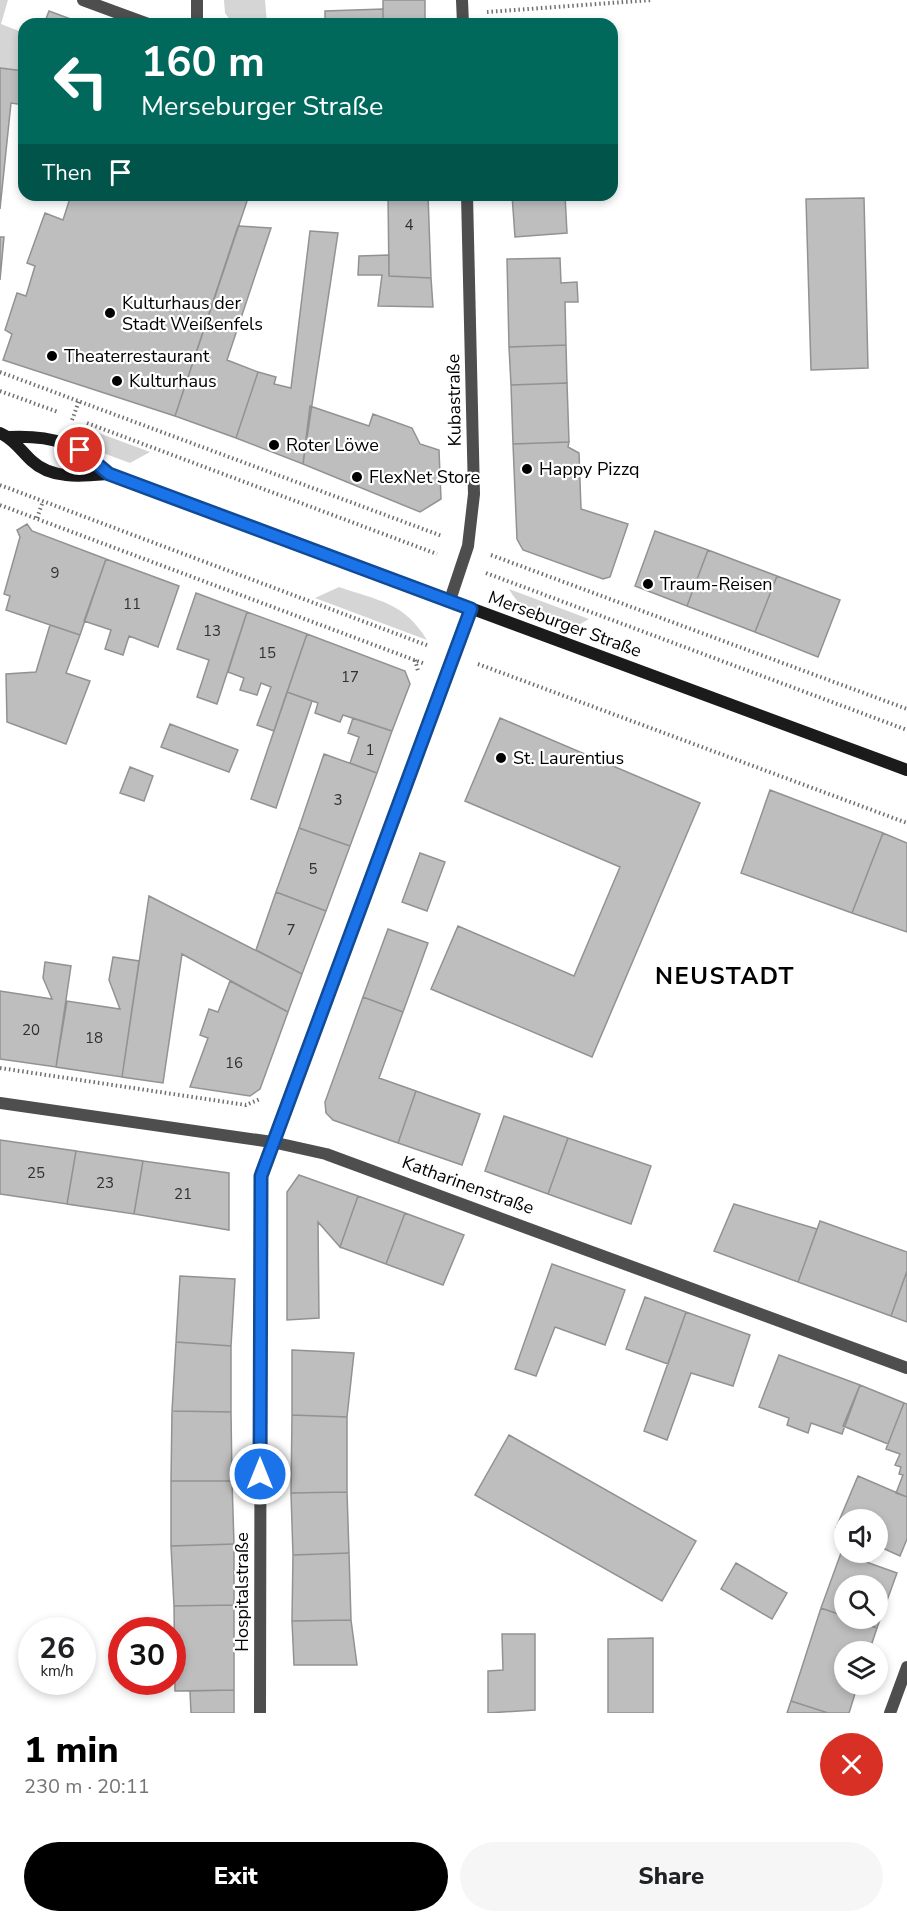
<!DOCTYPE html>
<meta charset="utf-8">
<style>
:root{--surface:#fff;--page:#f6f6f6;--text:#202124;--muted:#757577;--accent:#000}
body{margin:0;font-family:"Nunito Sans",sans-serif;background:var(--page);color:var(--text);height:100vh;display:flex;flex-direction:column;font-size:22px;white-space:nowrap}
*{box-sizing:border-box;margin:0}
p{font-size:20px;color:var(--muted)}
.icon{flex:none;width:33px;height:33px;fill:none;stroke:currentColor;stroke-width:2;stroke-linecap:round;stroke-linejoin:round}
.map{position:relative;height:1713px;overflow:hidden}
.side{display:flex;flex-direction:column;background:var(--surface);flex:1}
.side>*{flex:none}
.banner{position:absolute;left:18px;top:18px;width:600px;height:183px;border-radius:18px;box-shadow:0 3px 9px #0003;background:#00695c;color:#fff;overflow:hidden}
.tools{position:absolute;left:834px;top:1509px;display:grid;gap:12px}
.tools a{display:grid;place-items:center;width:54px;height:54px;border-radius:50%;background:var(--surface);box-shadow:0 3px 9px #0003;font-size:30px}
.speed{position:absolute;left:18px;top:1617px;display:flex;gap:12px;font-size:30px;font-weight:700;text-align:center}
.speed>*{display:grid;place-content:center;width:78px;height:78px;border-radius:50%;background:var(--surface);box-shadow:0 3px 9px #0003;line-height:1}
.speed small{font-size:15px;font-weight:400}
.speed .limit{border:9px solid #d22;background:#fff;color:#111}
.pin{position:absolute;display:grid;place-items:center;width:51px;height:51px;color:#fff;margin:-26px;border:3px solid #fff;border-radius:50%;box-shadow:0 2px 6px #0007}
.me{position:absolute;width:66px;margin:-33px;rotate:0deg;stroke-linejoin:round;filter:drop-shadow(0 0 4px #0008)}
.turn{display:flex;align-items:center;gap:21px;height:126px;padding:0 24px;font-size:27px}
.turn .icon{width:78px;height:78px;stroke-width:2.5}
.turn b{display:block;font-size:42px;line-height:51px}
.then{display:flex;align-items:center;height:57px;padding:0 24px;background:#0003;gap:12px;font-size:22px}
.round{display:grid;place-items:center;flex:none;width:63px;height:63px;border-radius:32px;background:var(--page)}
.summary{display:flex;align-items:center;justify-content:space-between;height:102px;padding:0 24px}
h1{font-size:36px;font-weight:800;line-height:45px;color:var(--accent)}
.action{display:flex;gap:12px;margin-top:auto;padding:12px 24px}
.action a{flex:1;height:69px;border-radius:36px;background:var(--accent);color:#fff;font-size:24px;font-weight:800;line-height:69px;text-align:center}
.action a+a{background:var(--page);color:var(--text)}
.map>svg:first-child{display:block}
</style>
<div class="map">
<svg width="907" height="1713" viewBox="0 0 907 1713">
<rect width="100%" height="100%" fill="#fff"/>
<path fill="#d5d5d5" d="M 0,0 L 8,0 L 1,24 L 24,33 L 24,71 L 0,68 Z
M 224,0 L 265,0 L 267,24 L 233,24 L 225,13 Z
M 88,429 L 150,452 L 130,463 L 76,443 L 79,437 Z
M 339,587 C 379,601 404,602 427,640 L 315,598 Z
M 509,589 L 589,619 L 573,628 C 549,619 522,614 509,589 Z"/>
<path fill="#bebebe" stroke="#929292" stroke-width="1.5" d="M 383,0 L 425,0 L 425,24 L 383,24 Z
M 383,9 L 383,24 L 325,24 L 325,11 Z
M 49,11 L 84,24 L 44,24 Z
M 0,68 L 24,71 L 24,105 L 11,103 L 0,209 Z
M 71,195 L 249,195 L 175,416 L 3,360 L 12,334 L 5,330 L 17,293 L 26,296 L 35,266 L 27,263 L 45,213 L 63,220 Z
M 388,195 L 428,195 L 431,278 L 389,276 Z
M 512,195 L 565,195 L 567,233 L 515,237 Z
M 864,198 L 868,368 L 811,370 L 806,199 Z
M 238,226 L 271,228 L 227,360 L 258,372 L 236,438 L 175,416 Z
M 310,231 L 338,233 L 303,464 L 236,438 L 258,372 L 276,377 L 274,384 L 291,388 Z
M 0,237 L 4,237 L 0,280 Z
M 389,255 L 389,276 L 431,278 L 433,307 L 378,306 L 382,275 L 358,275 L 359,256 Z
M 560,258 L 561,283 L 577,282 L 578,302 L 565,302 L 566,345 L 509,347 L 507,259 Z
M 566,345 L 567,383 L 511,385 L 509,347 Z
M 567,383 L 569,442 L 513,444 L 511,385 Z
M 310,406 L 369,426 L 373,414 L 412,428 L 420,444 L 439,450 L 441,499 L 420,512 L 303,464 Z
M 569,442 L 568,447 L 579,453 L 581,509 L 628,524 L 610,577 L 603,579 L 523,550 L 517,539 L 513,444 Z
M 27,524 L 32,531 L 106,559 L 80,635 L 6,610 L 10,596 L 4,594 L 20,537 L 17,530 Z
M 655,531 L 708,550 L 687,606 L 635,586 Z
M 708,550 L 777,576 L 755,632 L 687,606 Z
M 106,559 L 179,586 L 158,647 L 129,636 L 123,655 L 105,649 L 111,630 L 84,621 Z
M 777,576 L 840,600 L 818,657 L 755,632 Z
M 196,593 L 247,612 L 217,704 L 197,697 L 209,660 L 177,649 Z
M 247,612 L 307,634 L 274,731 L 257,725 L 271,687 L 261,683 L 257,695 L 240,690 L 244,678 L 228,672 Z
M 50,625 L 80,635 L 66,673 L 90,681 L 66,744 L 7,722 L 6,674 L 36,672 Z
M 307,634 L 405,671 L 410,684 L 392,731 L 343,715 L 340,722 L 315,713 L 318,703 L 287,692 Z
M 287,692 L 312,701 L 276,808 L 251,799 Z
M 353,718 L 392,731 L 377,773 L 350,763 L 359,737 L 348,733 Z
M 500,718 L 700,803 L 592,1057 L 431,989 L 458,926 L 574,976 L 620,867 L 465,801 Z
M 170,724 L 238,750 L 229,772 L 161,747 Z
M 324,754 L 377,773 L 350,846 L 299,828 Z
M 130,767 L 153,776 L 144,801 L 120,793 Z
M 770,790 L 883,833 L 852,913 L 741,873 Z
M 299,828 L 350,846 L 326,911 L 276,892 Z
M 883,833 L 907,843 L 907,932 L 852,913 Z
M 420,853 L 445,862 L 427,911 L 402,902 Z
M 276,892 L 326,911 L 302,974 L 256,950 Z
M 149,896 L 302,974 L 288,1012 L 182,954 L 163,1083 L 122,1077 Z
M 388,929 L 428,943 L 403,1012 L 363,997 Z
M 113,957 L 139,961 L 122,1077 L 56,1067 L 67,1001 L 120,1009 L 109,980 Z
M 45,962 L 71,966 L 56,1067 L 0,1059 L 0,991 L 52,999 L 43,978 Z
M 230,981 L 288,1012 L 260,1089 L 250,1096 L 190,1087 L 208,1038 L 200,1035 L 209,1009 L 218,1012 Z
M 363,997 L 403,1012 L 379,1078 L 416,1091 L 398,1143 L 333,1120 L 326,1113 L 325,1102 Z
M 416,1091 L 480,1114 L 462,1165 L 398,1143 Z
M 504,1116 L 568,1138 L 548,1194 L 485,1171 Z
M 568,1138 L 651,1166 L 631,1224 L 548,1194 Z
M 0,1140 L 76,1151 L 67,1204 L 0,1194 Z
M 76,1151 L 143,1161 L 134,1214 L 67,1204 Z
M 143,1161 L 229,1173 L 229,1230 L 134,1214 Z
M 299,1175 L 358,1196 L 340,1247 L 318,1222 L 319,1318 L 287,1320 L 287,1192 Z
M 358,1196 L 405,1213 L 386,1264 L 340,1247 Z
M 734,1204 L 817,1229 L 798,1282 L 714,1251 Z
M 405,1213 L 464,1235 L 443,1285 L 386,1264 Z
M 820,1221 L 907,1252 L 907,1271 L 891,1316 L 798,1282 Z
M 552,1264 L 625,1290 L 605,1345 L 555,1327 L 536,1376 L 515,1369 Z
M 907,1271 L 907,1322 L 891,1316 Z
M 180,1276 L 235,1279 L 231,1346 L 176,1342 Z
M 645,1297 L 686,1312 L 668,1364 L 626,1349 Z
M 686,1312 L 750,1335 L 733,1386 L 691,1373 L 667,1440 L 644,1431 Z
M 176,1342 L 231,1346 L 231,1412 L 172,1411 Z
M 292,1350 L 354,1353 L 347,1417 L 292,1415 Z
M 779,1355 L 860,1385 L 842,1434 L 811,1423 L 808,1433 L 787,1425 L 789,1418 L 759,1407 Z
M 860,1385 L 904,1403 L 888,1444 L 843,1426 Z
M 904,1403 L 907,1404 L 907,1497 L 896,1493 L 903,1475 L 899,1474 L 901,1467 L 895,1465 L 900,1454 L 886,1449 Z
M 172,1411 L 231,1412 L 232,1481 L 171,1481 Z
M 292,1415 L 347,1417 L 347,1492 L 291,1493 Z
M 509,1435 L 696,1541 L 662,1601 L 475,1495 Z
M 858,1476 L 907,1497 L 907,1539 L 900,1556 L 878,1546 L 878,1520 L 844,1520 L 844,1532 L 836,1528 Z
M 171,1481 L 232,1481 L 234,1544 L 171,1546 Z
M 347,1492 L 349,1553 L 293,1555 L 291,1493 Z
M 234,1544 L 234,1605 L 174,1606 L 171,1546 Z
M 349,1553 L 351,1620 L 292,1621 L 293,1555 Z
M 841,1553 L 897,1573 L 877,1628 L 851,1618 L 878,1618 L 878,1586 L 844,1586 L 844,1616 L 821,1608 Z
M 736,1563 L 787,1593 L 772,1619 L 721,1589 Z
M 234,1605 L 234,1690 L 175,1691 L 174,1606 Z
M 821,1608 L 844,1616 L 844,1618 L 877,1628 L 869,1652 L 844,1652 L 844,1684 L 858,1684 L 849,1713 L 828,1713 L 791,1701 Z
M 351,1620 L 357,1665 L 294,1665 L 292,1621 Z
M 502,1634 L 535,1634 L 535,1710 L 488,1713 L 488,1671 L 503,1670 Z
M 653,1638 L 653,1713 L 608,1713 L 608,1639 Z
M 234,1690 L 234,1713 L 191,1713 L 190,1691 Z
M 791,1701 L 828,1713 L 787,1713 Z"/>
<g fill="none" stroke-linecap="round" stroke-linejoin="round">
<path stroke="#707070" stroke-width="4" stroke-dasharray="1.5 3" stroke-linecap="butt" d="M 487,12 L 652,0
M 0,372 L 442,536
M 0,391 L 58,412
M 72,420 L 79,401
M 87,423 L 437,554
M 0,485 L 429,646
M 0,505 L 425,664
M 37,518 L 43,501
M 491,555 L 907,709
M 486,573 L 907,730
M 415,660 L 418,671
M 478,664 L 907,823
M 0,1068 L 246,1105 L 260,1099"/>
<path stroke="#4e4e4e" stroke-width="12" d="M 83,0 L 148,24
M 197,0 L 197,24"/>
<path stroke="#4e4e4e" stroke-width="12" d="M 462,0 L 463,24
M 450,600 L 468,546 L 474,494 L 467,195
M 0,1103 L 272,1142 L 326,1154 L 907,1368
M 260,1713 L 261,1176 L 471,609
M 890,1713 L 907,1667"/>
<path stroke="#1b1b1b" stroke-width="12" d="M 0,433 C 14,439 21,451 32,461 C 52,480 84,476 109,474
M 9,437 C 57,435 73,444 109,474 L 907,770"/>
</g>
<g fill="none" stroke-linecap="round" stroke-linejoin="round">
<defs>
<path id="route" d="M 80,450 L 109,474 L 471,609 L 261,1176 L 260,1474"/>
</defs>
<use href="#route" stroke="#114b97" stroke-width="15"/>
<use href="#route" stroke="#1a73e8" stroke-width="10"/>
</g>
<g fill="#000" stroke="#fff" stroke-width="2">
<circle cx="110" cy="313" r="6"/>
<circle cx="52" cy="356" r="6"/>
<circle cx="117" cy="381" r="6"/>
<circle cx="274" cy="445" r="6"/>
<circle cx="527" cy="469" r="6"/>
<circle cx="357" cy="477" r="6"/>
<circle cx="648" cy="584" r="6"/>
<circle cx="501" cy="758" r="6"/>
</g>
<g text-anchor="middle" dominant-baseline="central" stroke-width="4.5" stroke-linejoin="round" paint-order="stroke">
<g font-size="15" fill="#303030">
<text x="409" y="225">4</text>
<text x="55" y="573">9</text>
<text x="132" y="604">11</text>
<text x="212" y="631">13</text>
<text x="267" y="653">15</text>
<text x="350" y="677">17</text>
<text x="370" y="750">1</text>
<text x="338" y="800">3</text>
<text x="313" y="869">5</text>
<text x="291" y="930">7</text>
<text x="31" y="1030">20</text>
<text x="94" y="1038">18</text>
<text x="234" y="1063">16</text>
<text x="36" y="1173">25</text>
<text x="105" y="1183">23</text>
<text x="183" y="1194">21</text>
</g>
<g font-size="18" fill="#000" stroke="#fff" text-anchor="start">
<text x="122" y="303">Kulturhaus der<tspan x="122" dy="21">Stadt Weißenfels</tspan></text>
<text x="64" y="356">Theaterrestaurant</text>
<text x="129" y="381">Kulturhaus</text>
<text x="286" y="445">Roter Löwe</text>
<text x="539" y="469">Happy Pizzq</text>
<text x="369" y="477">FlexNet Store</text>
<text x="660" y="584">Traum-Reisen</text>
<text x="513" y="758">St. Laurentius</text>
</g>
<g font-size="18" fill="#000" stroke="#fff">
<text transform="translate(454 400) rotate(-91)">Kubastraße</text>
<text transform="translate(565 624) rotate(20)">Merseburger Straße</text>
<text transform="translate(468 1185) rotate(20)">Katharinenstraße</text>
<text transform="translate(242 1592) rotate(-90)">Hospitalstraße</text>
</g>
<g font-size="24" font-weight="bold" letter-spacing="1.5" fill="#000" stroke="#fff">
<text x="725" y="976">NEUSTADT</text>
</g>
</g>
</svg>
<div class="tools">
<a><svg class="icon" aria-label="sound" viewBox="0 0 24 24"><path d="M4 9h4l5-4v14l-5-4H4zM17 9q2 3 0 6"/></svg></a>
<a><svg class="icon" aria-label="search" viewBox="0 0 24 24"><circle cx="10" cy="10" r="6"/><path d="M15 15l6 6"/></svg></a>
<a><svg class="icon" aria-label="layers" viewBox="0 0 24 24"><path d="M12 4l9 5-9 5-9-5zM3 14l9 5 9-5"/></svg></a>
</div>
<div class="speed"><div>26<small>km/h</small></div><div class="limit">30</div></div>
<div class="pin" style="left:80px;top:450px;background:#d93025"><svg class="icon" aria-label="arrive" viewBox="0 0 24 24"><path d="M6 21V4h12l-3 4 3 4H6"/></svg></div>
<svg class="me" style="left:260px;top:1474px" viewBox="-20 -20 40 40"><circle r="17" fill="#1a73e8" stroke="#fff" stroke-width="3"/><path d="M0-11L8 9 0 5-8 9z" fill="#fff"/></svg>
<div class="banner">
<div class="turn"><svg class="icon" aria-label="left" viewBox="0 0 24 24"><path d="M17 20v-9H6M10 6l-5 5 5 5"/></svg><div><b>160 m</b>Merseburger Straße</div></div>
<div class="then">Then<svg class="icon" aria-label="arrive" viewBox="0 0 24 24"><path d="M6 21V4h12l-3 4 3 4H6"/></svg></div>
</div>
</div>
<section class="side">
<div class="summary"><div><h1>1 min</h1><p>230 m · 20:11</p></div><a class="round" style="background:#d93025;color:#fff"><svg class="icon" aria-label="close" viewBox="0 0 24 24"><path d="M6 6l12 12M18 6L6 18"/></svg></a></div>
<div class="action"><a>Exit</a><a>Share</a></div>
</section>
